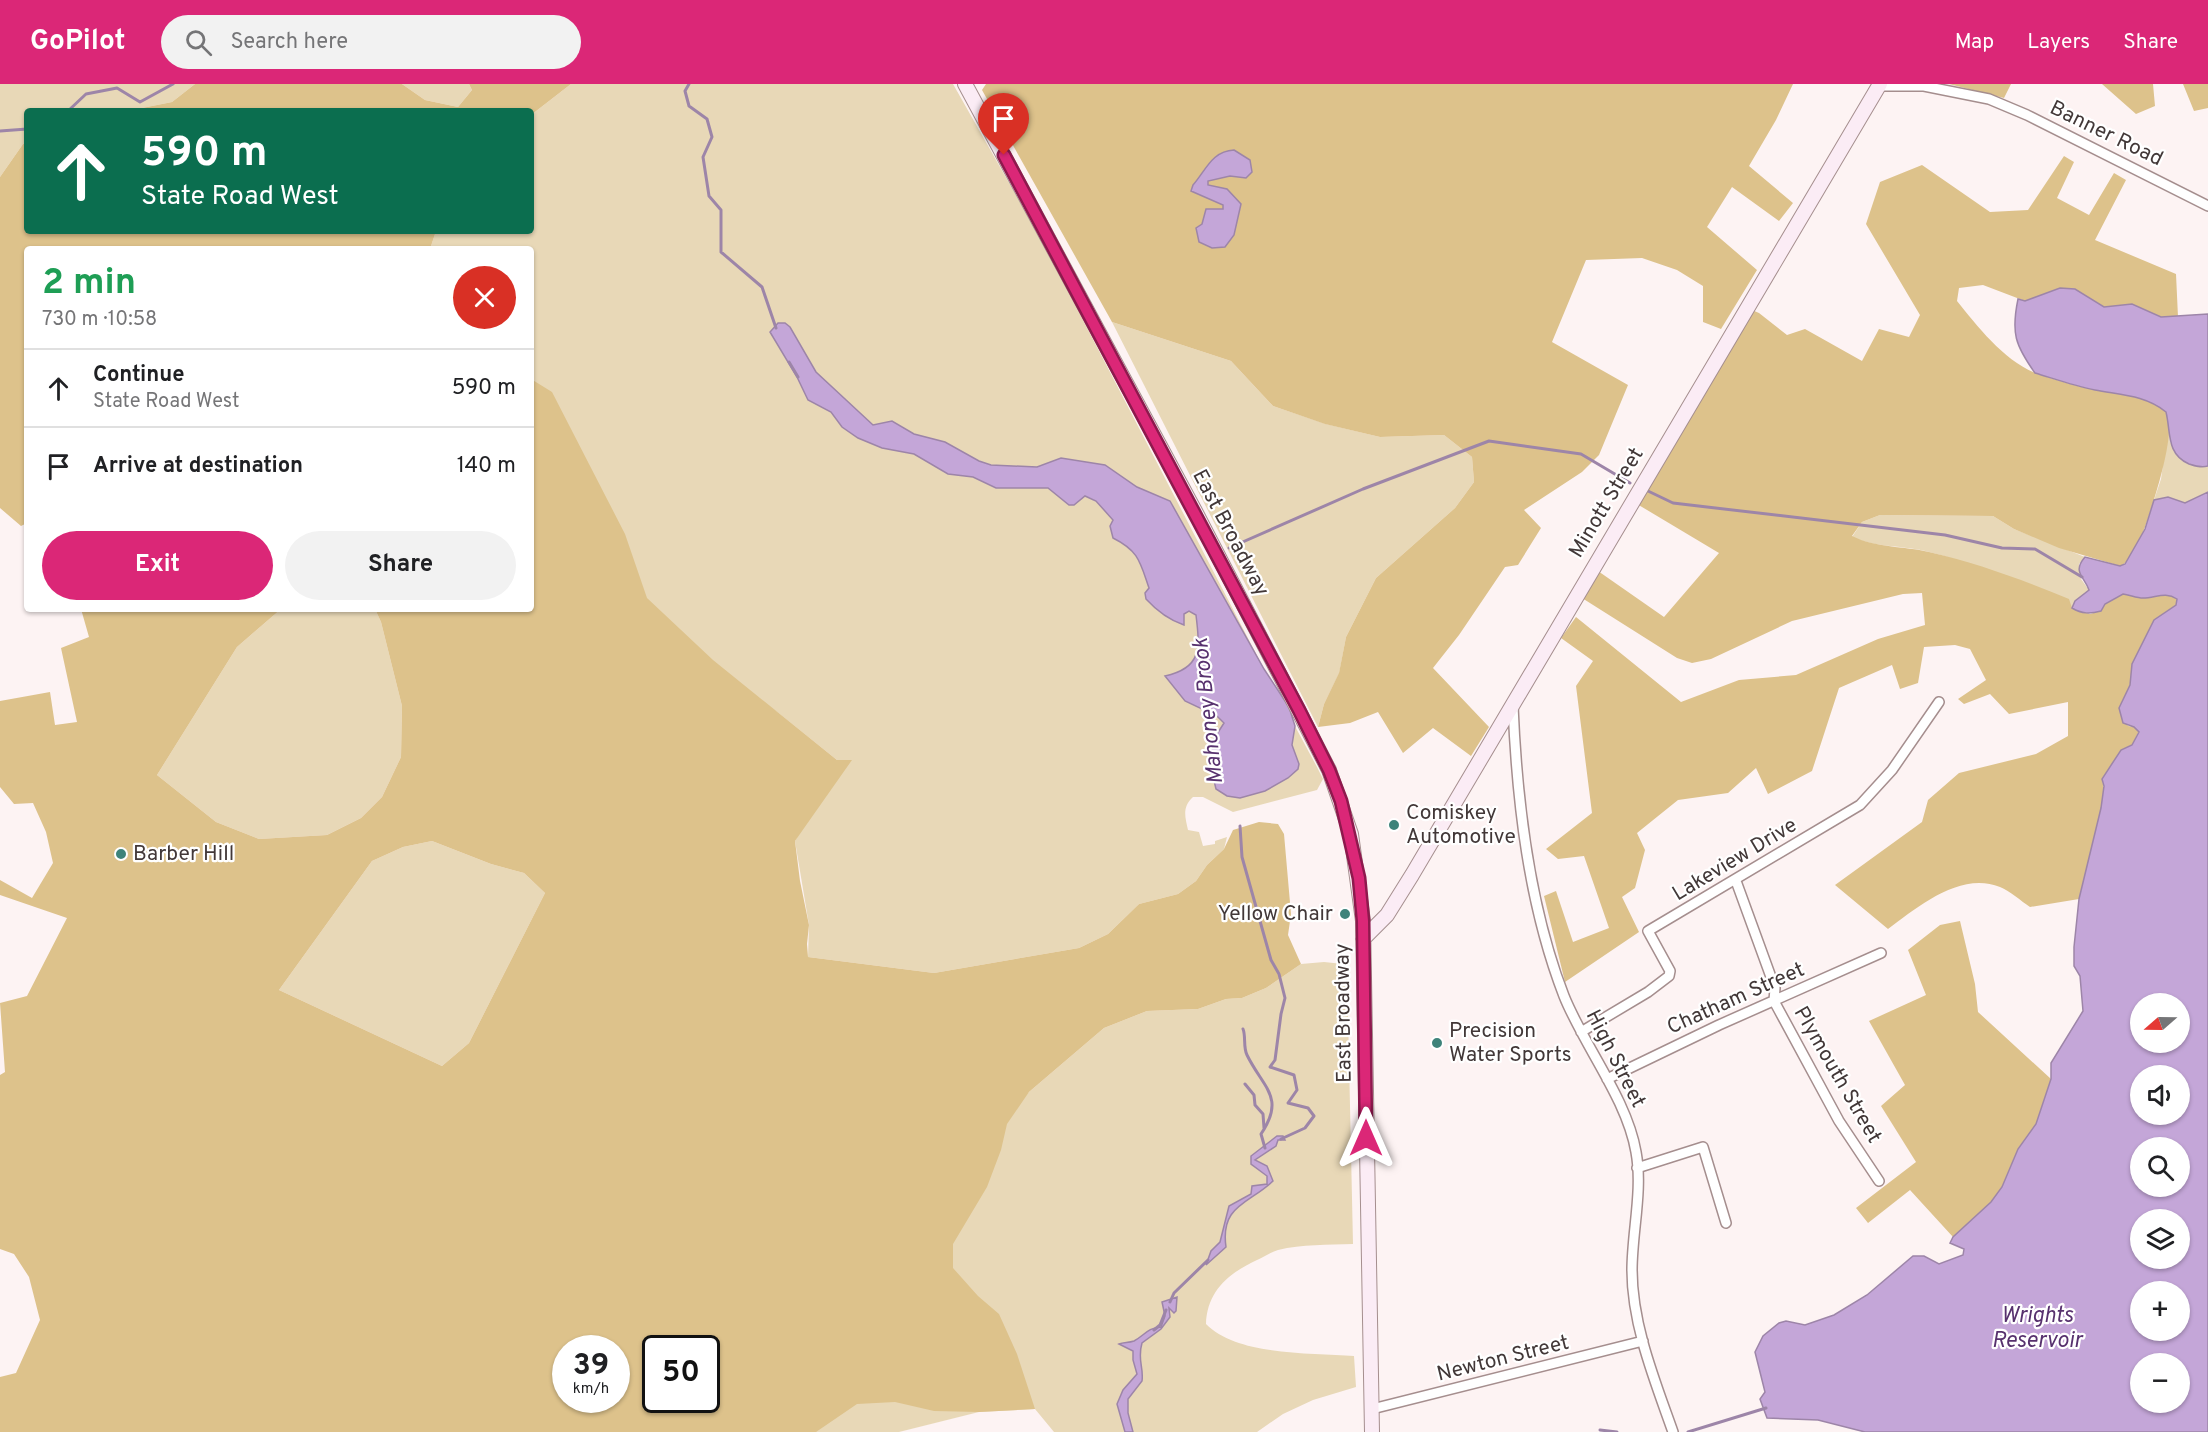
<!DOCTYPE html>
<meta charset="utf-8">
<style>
:root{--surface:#fff;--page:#f2f2f2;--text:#202124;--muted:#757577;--line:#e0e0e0;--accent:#db2777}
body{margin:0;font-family:Overpass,sans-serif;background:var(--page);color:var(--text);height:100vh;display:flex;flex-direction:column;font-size:22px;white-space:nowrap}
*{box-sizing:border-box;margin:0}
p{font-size:20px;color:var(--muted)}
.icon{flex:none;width:33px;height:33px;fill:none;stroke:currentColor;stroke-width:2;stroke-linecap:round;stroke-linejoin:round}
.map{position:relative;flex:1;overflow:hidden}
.sheet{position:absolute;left:24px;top:162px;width:510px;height:366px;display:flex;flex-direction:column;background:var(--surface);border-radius:6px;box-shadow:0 2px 4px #0004}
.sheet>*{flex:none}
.guide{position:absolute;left:24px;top:24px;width:510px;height:126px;border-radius:6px;box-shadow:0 2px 4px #0004;background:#0b6e4f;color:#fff;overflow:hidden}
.needle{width:39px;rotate:250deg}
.controls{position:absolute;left:2130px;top:909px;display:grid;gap:12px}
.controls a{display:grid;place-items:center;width:60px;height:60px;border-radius:50%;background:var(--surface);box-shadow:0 2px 4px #0004;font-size:30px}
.speed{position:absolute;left:552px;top:1251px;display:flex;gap:12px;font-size:30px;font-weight:700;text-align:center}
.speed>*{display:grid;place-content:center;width:78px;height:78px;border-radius:50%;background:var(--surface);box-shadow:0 2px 4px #0004;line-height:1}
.speed small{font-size:15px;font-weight:400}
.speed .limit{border:3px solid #111;border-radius:9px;background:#fff;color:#111}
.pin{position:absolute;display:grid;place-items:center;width:51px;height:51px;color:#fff;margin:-62px -26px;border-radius:50% 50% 50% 0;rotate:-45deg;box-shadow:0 0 6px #0007}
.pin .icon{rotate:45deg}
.me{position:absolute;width:66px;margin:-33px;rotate:0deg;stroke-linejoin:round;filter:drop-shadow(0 0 4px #0008)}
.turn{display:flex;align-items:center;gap:21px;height:126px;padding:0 18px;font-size:27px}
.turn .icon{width:78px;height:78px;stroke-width:2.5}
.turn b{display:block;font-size:42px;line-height:51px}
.round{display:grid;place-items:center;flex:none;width:63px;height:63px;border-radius:32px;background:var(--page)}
.overview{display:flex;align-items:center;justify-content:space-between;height:102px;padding:0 18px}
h1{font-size:36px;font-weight:700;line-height:45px;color:#1e9e55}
.button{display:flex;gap:12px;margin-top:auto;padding:12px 18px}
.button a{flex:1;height:69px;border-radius:36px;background:var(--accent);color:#fff;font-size:24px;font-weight:700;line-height:69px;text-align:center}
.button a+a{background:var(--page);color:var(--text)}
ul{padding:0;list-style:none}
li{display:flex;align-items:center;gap:18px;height:78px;padding:0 18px;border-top:2px solid var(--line)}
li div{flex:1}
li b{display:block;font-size:22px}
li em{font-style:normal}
header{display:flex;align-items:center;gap:36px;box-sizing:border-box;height:84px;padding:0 30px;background:var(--accent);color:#fff}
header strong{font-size:28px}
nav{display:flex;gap:33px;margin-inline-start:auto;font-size:21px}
.search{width:420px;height:54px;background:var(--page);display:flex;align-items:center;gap:15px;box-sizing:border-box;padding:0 21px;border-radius:33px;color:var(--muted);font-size:22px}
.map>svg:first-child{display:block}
</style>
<header>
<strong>GoPilot</strong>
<div class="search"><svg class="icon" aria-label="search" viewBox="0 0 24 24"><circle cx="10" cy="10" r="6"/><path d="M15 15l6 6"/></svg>Search here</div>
<nav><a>Map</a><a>Layers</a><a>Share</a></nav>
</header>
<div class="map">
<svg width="2208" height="1348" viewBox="0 0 2208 1348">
<rect width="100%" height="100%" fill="#fdf3f3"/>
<path fill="#e8d8b7" d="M 0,0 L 195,0 L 172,18 L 127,27 L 27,27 L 27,58 L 23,60 L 0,93 Z
M 402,0 L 469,0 L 472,6 L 458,23 L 425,16 Z
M 571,0 L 953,0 L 1042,157 L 1264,585 L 1317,683 L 1323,695 L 1317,706 L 1233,728 L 1203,713 L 1193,713 C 1182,723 1185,733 1188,746 L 1199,748 L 1203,762 L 1215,760 L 1215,757 L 1227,753 L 1224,765 L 1207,781 L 1196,797 L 1178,810 L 1139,820 L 1108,850 L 1079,864 L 934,889 L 808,873 L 809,841 L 795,757 L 837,676 L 776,627 L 531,525 L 531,165 L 430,165 L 436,147 L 531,147 L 531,31 Z
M 1112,238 L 1231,277 L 1273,322 L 1326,340 L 1380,353 L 1444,351 L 1472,373 L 1474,398 L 1455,424 L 1376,494 L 1346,553 L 1339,590 L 1324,620 L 1318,643 Z
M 2169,338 L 2170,358 L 2203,383 L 2208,382 L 2208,408 L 2185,419 L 2168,413 L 2154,416 L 2161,395 Z
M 1880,431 L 1993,432 L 2014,445 L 2085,473 L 2079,480 L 2081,495 L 2089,506 L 2075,517 L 2072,524 C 2026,504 1979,480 1929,468 C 1904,461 1876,464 1852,453 L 1862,438 Z
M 281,525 L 375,525 L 381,538 L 402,622 L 401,673 L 382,713 L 361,734 L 327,751 L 259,755 L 216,738 L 157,691 L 237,563 Z
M 432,757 L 491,780 L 524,789 L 545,809 L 469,959 L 442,982 L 279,906 L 372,777 L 403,763 Z
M 1324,878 L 1343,880 L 1347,884 L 1353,1160 C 1328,1161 1302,1160 1278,1166 C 1271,1168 1264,1173 1257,1176 C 1229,1189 1207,1207 1206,1240 C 1237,1272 1312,1269 1354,1272 L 1356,1303 L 1313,1316 L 1283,1330 L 1257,1348 L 1054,1348 L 1035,1325 L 979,1328 L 899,1348 L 624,1348 L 706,1316 L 1029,1008 L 1104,944 L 1147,927 L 1198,925 L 1226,915 L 1242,914 L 1266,904 L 1301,880 Z"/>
<path fill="#ddc28b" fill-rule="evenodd" d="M 195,0 L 402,0 L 425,16 L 458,23 L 472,6 L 469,0 L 571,0 L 531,31 L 531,27 L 127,27 L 172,18 Z
M 986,0 L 1793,0 L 1776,36 L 1749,82 L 1793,119 L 1779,137 L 1732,103 L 1707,143 L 1757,186 L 1721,245 L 1703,238 L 1703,202 L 1677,186 L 1642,174 L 1586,176 L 1552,258 L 1628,301 L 1599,371 L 1582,388 L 1524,426 L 1541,444 L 1518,481 L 1505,483 L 1459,551 L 1433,584 L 1489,643 L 1471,672 L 1433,644 L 1403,669 L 1378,628 L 1350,639 L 1318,643 L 1324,620 L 1339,589 L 1346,553 L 1376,494 L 1455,424 L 1474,398 L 1472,373 L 1444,351 L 1380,353 L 1325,340 L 1273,322 L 1231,277 L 1112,238 L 982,6 Z
M 1949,0 L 2011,0 L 2004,14 Z
M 2102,0 L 2153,0 L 2155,22 L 2136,30 Z
M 2183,0 L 2208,0 L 2208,24 L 2194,27 Z
M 27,58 L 27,147 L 436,147 L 430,165 L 27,165 L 27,439 L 21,442 L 0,424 L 0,93 L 23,60 Z
M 2064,72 L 2074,78 L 2057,114 L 2089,131 L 2114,89 L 2126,96 L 2095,156 L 2176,190 L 2178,233 L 2161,233 L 2132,220 L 2104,223 L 2075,205 L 2060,204 L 2025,217 L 1983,201 L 1959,204 L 1957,217 C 1978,243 2005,278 2038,290 C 2056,296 2076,302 2095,306 C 2113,309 2157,311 2167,329 C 2175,347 2159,400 2153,419 C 2148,434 2136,476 2120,482 L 2059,464 L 2014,445 L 1993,432 L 1880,431 L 1862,438 L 1852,452 C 1876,464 1904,462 1929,468 C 1977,479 2023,496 2069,515 L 2072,524 L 2090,530 L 2100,527 L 2105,520 L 2123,510 C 2130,511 2137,514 2143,514 C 2156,514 2165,507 2177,515 L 2176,521 L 2154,536 L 2132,580 L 2130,601 L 2119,624 L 2128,642 L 2134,643 L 2139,647 L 2132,661 L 2121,666 L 2102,695 C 2109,719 2086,788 2079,815 L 2030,823 C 2021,817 2010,807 2000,803 C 1960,787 1918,823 1888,845 L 1835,801 L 1922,738 L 1928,716 L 1959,689 L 2036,670 L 2068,652 L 2068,618 L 2009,630 L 1990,610 L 1964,620 L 1958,615 L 1986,596 L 1970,565 L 1955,561 L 1924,563 L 1918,599 L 1900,605 L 1892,581 L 1839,604 L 1812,687 L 1768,710 L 1756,684 L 1728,709 L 1678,716 L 1637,749 L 1645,766 L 1635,804 L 1622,813 L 1639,848 L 1565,898 L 1544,812 L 1556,807 L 1573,858 L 1609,844 L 1584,772 L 1558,775 L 1546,765 L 1592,729 L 1576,602 L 1593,577 L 1561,554 L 1576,533 L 1681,618 L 1739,596 L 1796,591 L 1878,555 L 1925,541 L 1922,509 L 1903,510 L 1792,537 L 1711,575 L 1692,579 L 1677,574 L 1582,514 L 1598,487 L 1664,533 L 1719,469 L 1637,420 L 1752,226 L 1759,229 L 1787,251 L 1805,245 L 1862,277 L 1879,245 L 1909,253 L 1920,231 L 1866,140 L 1880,98 L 1922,81 L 1990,128 L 2028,126 Z
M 531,295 L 552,308 L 625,450 L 647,514 L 713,576 L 837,676 L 852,676 L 795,757 L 800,797 L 809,841 L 807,860 L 808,873 L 934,889 L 1079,864 L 1108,850 L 1139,820 L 1178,810 L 1196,797 L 1207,781 L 1224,765 L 1233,746 L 1259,738 L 1278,740 L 1284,750 L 1291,830 L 1288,851 L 1301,880 L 1266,904 L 1242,914 L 1226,915 L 1198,925 L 1147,927 L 1104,944 L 1029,1008 L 1007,1040 L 1001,1066 L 987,1103 L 953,1160 L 953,1184 L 978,1212 L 999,1230 L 1017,1270 L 1035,1325 L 979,1328 L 934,1327 L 895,1318 L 857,1320 L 816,1348 L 0,1348 L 0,1293 L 16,1289 L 40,1236 L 29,1193 L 14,1170 L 0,1165 L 0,991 L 5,988 L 0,919 L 27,912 L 67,834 L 0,811 L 0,796 L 32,814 L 53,779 L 46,748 L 33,719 L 14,720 L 0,703 L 0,617 L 50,608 L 55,641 L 77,638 L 61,564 L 89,553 L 81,525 L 281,525 L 237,563 L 157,691 L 216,738 L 259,755 L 327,751 L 361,734 L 382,713 L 401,673 L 402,622 L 381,538 L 375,525 L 531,525 ZM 432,757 L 491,780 L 524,789 L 545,809 L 469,959 L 442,982 L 279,906 L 372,777 L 403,763 ZM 616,1264 L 616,1316 L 566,1316 L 566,1264 ZM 656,1264 L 706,1264 L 706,1316 L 656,1316 Z
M 1960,837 L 1975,900 L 1978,928 L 2051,995 L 2036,1040 L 2018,1065 L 2002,1103 L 1991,1118 L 1953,1153 L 1910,1106 L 1868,1139 L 1856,1124 L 1916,1078 L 1881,1022 L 1905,1001 L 1869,937 L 1926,911 L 1908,866 L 1940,841 Z"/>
<path fill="#c4a6d8" stroke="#9d85a8" stroke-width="1.5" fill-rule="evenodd" d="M 1234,66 L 1250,76 L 1252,88 L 1246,94 L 1230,92 L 1208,97 L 1208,101 L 1227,105 L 1241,120 L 1234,151 L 1225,163 L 1212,164 L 1199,158 L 1196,144 L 1202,140 L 1206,125 L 1223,125 L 1223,121 L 1191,107 L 1193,101 C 1206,86 1212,67 1234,66 Z
M 2060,204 L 2075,205 L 2104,223 L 2132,220 L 2161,233 L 2208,230 L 2208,382 C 2201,384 2195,382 2189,380 C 2166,370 2171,348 2166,328 C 2145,311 2120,311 2095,306 C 2075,302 2055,295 2035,289 C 2015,261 2011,249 2018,215 L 2025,217 Z
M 778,239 L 785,239 L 790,243 L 816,288 L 873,341 L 892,337 L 914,350 L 945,358 L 979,377 L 991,381 L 1037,383 L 1061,374 L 1105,381 L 1137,403 L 1170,417 L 1264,585 L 1289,623 L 1295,642 L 1292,661 L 1299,680 L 1298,685 L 1288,694 L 1265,707 L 1240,714 L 1227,712 L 1216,705 L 1210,680 L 1210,661 L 1224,639 L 1217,632 L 1185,617 L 1165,592 C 1202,584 1200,564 1196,531 L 1189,527 L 1184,530 L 1184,541 C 1169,536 1157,527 1146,515 L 1145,509 L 1149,504 C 1140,478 1139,467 1113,454 L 1110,442 L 1113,436 L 1096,417 L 1085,412 L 1074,421 L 1069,421 L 1048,404 L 996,404 L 973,393 L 948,390 L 914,370 L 882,364 L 858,354 L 842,343 L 831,328 L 808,316 L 797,293 L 770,248 Z
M 2208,408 L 2208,1348 L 1865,1348 L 1818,1336 L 1767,1334 L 1760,1315 L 1765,1308 L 1755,1268 L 1763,1252 L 1779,1239 L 1786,1237 L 1805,1241 L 1834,1231 L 1867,1211 L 1913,1172 L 1924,1172 L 1939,1180 L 1963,1171 L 1964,1165 L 1950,1159 L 1953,1153 L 1991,1118 L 2002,1103 L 2018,1065 L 2036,1040 L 2051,995 L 2051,979 L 2083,927 L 2080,892 L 2074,882 L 2074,863 L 2079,815 L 2101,724 L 2104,702 L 2102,695 L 2121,666 L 2132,661 L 2139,648 L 2134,643 L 2123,639 L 2119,624 L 2130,601 L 2132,580 L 2154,536 L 2176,521 L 2177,515 C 2165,507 2156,514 2143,514 C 2137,514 2130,511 2123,510 L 2105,520 L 2101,527 C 2090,530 2082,530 2072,524 L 2075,517 L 2089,506 C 2084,492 2072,488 2085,473 L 2120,482 L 2125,480 L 2145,445 L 2154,416 L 2168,413 L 2185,419 ZM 2140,920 L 2180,920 L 2180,958 L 2140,958 ZM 2140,992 L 2180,992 L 2180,1030 L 2140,1030 ZM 2140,1064 L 2180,1064 L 2180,1102 L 2140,1102 ZM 2140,1136 L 2180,1136 L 2180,1174 L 2140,1174 ZM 2140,1208 L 2180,1208 L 2180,1246 L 2140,1246 ZM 2140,1280 L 2180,1280 L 2180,1318 L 2140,1318 Z
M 1277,1052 L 1283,1052 L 1285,1056 L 1278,1056 L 1276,1062 L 1255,1076 L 1267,1082 L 1273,1097 C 1249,1120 1220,1121 1226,1163 L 1206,1181 L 1211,1167 L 1220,1158 L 1229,1122 L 1251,1110 L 1252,1102 L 1267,1100 L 1267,1092 L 1251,1080 L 1251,1072 Z
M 1177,1213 L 1176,1227 L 1174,1229 L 1169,1224 L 1170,1233 L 1161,1245 L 1142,1259 C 1137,1276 1144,1283 1142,1297 L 1128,1315 L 1128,1329 L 1133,1348 L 1125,1348 L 1117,1320 L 1123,1306 L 1137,1290 L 1133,1276 L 1133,1267 L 1119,1260 C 1124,1258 1128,1259 1134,1257 C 1145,1251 1147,1244 1161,1243 L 1165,1232 L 1162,1218 Z"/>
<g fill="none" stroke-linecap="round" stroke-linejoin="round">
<path stroke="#9d85a8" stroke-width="3" d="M 689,0 L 685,7 L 689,22 L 707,35 L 712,53 L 703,73 L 709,112 L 721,126 L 721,168 L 762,203 L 776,244
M 68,27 L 86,10 L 117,4 L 140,18 L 173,0
M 0,47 L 27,45
M 789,278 L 798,293
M 1648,407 L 1673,419 L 1945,451 L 2002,464 L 2035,465 L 2082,493
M 1229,464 L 1363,405 L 1489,357 L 1581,370 L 1630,399
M 1240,742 L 1242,773 L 1271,876 L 1279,890 L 1285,914 L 1281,930 L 1275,976 L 1270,983 L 1294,991 L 1297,1006 L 1288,1019 L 1308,1024 L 1314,1032 L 1305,1044 L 1281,1055
M 1243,945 C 1246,952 1243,963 1247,971 C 1263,1004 1286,1013 1261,1050 L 1265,1064
M 1245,1000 L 1254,1011 L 1255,1021 L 1263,1030 L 1264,1044
M 1170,1218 L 1174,1209 L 1208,1176
M 1154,1246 L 1160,1241 L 1166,1226
M 1600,1346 L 1617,1348
M 1688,1348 L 1766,1324"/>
<defs>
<path id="street" d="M 1879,2 L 1924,2 L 1989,15 L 2027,31 L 2208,122
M 1513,622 C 1517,719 1529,822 1564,912 C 1584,962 1627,1015 1636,1068 C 1643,1106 1632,1148 1632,1186 C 1632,1241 1655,1297 1673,1348
M 1736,797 L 1775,904 L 1774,917 L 1839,1037 L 1879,1097
M 1581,948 L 1648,908 L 1669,892 L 1670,887 L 1648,847 L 1860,721 L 1892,686 L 1939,618
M 1607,995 L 1719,941 L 1881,869
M 1637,1084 L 1703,1063 L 1726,1139
M 1372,1325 L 1643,1257"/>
<path id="secondary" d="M 965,0 L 1195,427 L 1329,686 L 1351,750 L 1363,837 L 1372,1348
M 1363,855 L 1387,831 L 1412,791 L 1880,0"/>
</defs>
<use href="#street" stroke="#a58e8e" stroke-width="12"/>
<use href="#secondary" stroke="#a58e8e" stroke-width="16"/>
<use href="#street" stroke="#fff" stroke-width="9"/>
<use href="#secondary" stroke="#fbecf5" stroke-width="14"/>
</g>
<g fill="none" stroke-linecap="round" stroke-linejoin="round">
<defs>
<path id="route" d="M 1004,71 L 1299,626 L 1329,686 L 1341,717 L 1359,794 L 1363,837 L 1366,1054"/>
</defs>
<use href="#route" stroke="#8e194d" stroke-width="15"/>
<use href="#route" stroke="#db2777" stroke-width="10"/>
</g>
<g fill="#3e837a" stroke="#fff" stroke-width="2">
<circle cx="1394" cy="741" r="6"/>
<circle cx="121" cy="770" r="6"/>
<circle cx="1345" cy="830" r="6"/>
<circle cx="1437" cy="959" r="6"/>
</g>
<g text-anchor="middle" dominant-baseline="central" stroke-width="4.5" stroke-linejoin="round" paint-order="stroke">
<g font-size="21" fill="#423838" stroke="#fff">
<text transform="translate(2106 50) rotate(26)">Banner Road</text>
<text transform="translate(1607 419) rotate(-59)">Minott Street</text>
<text transform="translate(1230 449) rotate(62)">East Broadway</text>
<text transform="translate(1735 776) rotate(-31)">Lakeview Drive</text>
<text transform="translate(1736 915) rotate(-24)">Chatham Street</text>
<text transform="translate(1344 929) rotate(-91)">East Broadway</text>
<text transform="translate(1615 975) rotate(63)">High Street</text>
<text transform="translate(1837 991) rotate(60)">Plymouth Street</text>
<text transform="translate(1503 1275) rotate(-14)">Newton Street</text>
</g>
<g font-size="21" fill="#423838" stroke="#fff" text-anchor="start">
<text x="1406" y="729">Comiskey<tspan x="1406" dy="24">Automotive</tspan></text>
<text x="133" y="770">Barber Hill</text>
<text x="1333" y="830" text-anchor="end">Yellow Chair</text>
<text x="1449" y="947">Precision<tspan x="1449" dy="24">Water Sports</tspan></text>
</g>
<g font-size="22" font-style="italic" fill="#57316e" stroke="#fff">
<text transform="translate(1209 627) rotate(-96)">Mahoney Brook</text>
<text x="2037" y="1232">Wrights<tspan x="2037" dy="25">Reservoir</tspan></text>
</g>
</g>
</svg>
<div class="controls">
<a><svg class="needle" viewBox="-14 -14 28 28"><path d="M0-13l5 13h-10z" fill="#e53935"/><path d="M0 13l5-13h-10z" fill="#757577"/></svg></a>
<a><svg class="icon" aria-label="sound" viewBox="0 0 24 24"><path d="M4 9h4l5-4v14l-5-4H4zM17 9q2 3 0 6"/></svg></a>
<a><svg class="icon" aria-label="search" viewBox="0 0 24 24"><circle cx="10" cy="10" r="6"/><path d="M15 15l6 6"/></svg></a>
<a><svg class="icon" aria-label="layers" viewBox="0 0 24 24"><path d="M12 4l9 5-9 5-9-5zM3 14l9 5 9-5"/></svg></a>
<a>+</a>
<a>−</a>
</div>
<div class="speed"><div>39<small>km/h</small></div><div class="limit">50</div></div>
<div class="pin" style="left:1004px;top:71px;background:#d93025"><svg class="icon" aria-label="arrive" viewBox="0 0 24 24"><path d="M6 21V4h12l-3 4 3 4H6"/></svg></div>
<svg class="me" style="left:1366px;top:1054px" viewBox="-20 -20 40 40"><path d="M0-17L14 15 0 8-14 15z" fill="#db2777" stroke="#fff" stroke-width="4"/></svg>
<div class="guide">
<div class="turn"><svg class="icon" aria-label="ahead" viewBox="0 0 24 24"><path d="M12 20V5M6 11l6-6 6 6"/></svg><div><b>590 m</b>State Road West</div></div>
</div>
<section class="sheet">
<div class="overview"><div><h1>2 min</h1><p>730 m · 10:58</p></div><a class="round" style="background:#d93025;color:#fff"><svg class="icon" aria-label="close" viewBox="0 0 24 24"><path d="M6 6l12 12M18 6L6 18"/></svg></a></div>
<ul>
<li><svg class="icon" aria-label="ahead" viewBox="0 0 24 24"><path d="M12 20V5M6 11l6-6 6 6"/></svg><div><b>Continue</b><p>State Road West</p></div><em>590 m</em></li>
<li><svg class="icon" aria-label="arrive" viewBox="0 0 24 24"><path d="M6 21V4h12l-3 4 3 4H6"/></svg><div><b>Arrive at destination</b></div><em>140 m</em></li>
</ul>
<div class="button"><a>Exit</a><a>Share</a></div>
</section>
</div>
